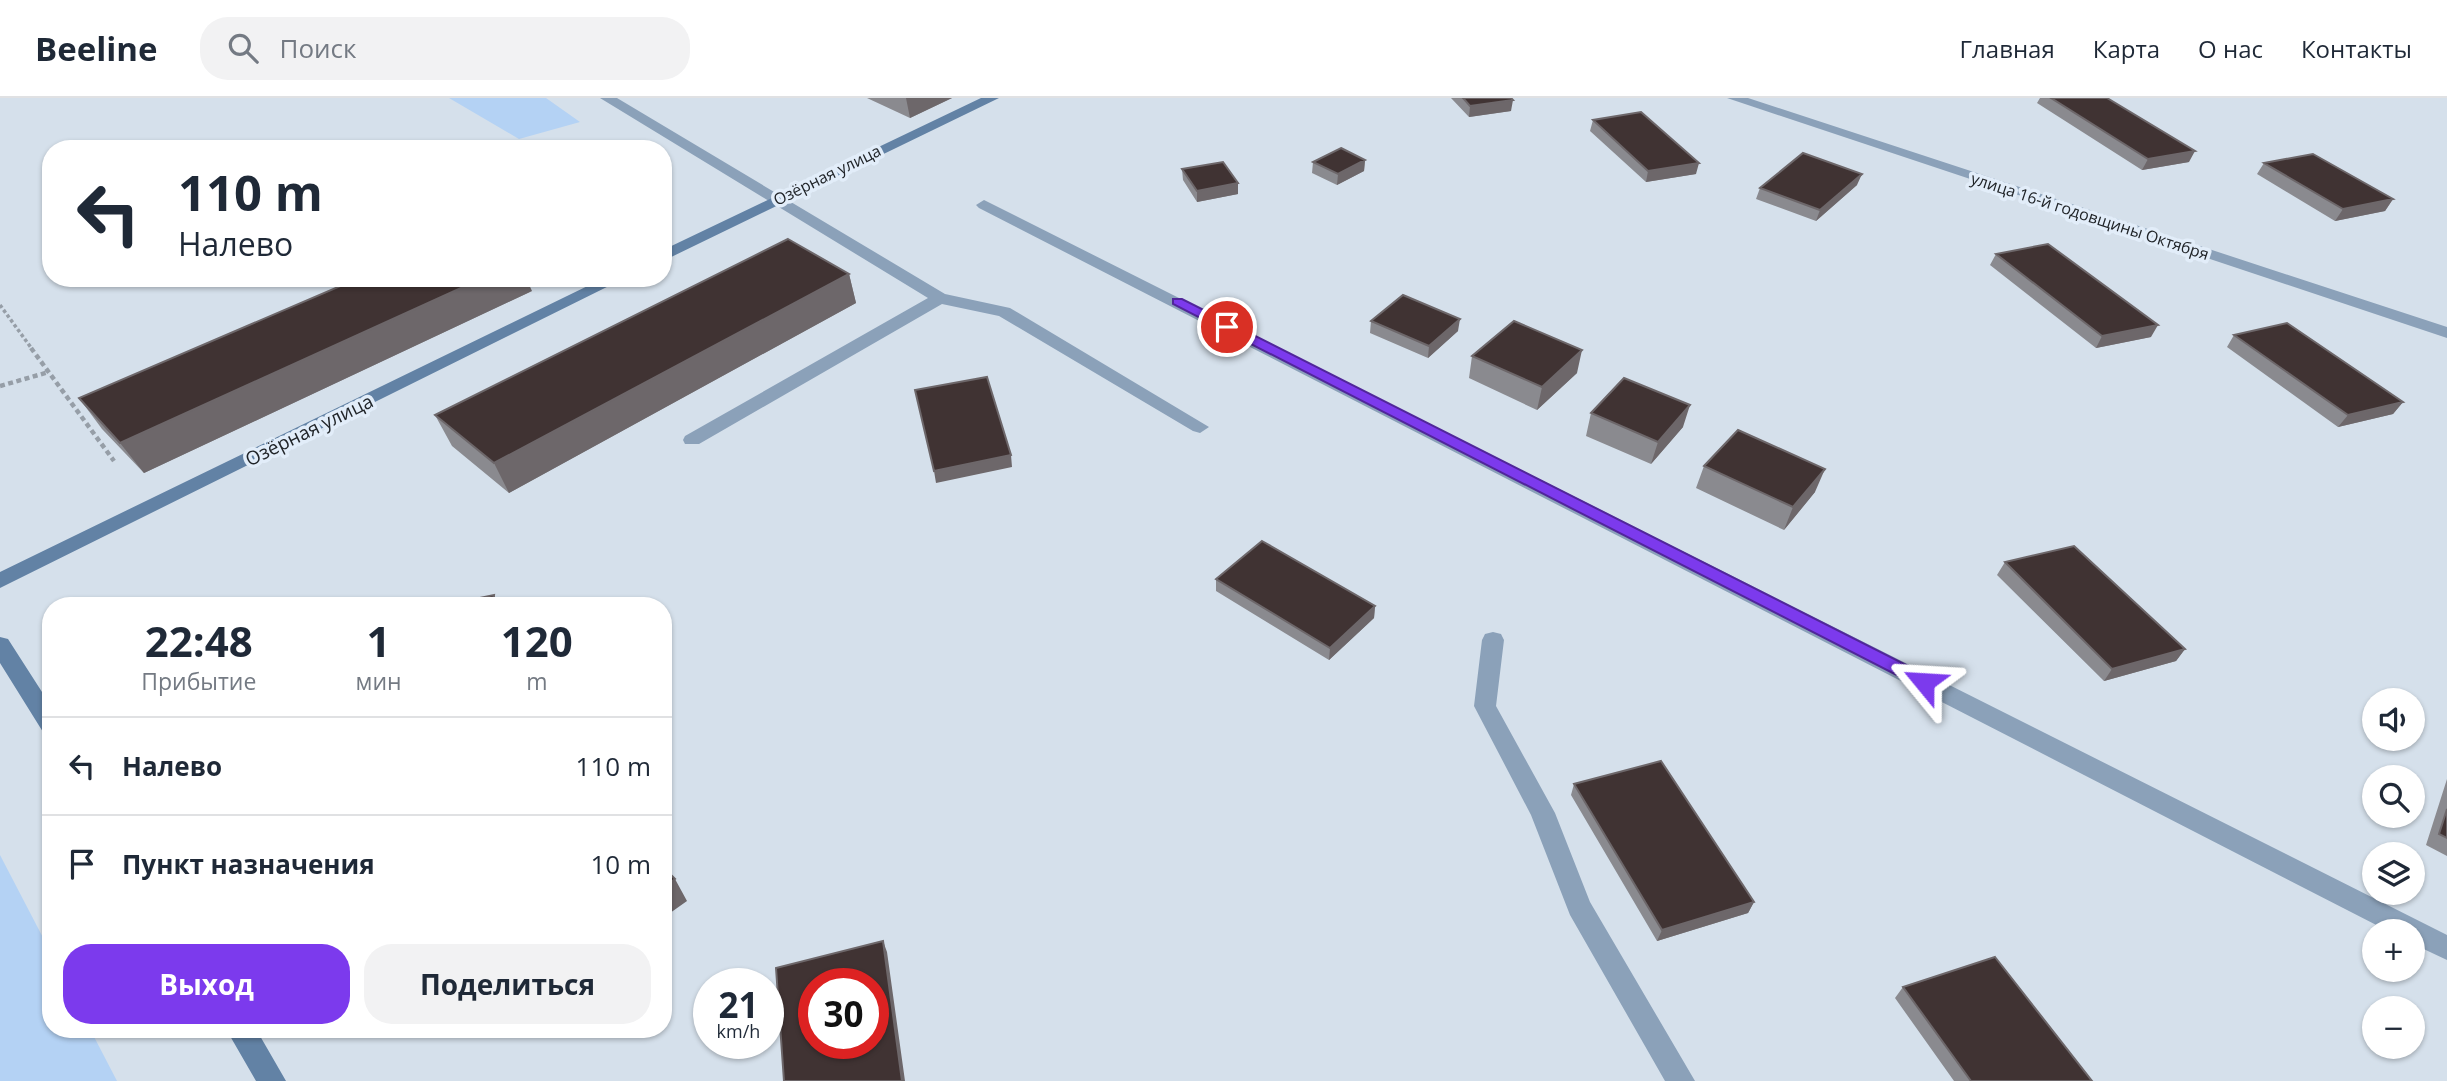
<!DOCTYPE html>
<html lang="ru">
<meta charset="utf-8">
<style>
:root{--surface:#fff;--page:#f2f2f3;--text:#1f2937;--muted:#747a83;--line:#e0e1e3;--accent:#7c3aed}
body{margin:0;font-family:"Open Sans",sans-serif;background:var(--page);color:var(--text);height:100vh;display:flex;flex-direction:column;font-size:26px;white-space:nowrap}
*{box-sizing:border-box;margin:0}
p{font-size:23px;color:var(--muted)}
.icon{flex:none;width:38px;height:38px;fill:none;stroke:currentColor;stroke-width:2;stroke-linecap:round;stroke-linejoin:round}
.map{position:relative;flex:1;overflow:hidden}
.side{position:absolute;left:42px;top:499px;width:630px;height:441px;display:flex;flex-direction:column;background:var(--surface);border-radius:28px;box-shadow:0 2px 5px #0004}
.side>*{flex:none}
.guide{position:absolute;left:42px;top:42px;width:630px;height:147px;border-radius:28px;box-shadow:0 2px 5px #0004;background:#fff;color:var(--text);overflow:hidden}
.tools{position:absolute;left:2362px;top:590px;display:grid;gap:14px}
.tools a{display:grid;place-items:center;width:63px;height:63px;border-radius:50%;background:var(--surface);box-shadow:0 2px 5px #0004;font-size:35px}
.speed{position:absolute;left:693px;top:870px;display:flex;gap:14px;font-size:35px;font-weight:700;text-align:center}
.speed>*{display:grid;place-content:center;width:91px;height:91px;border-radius:50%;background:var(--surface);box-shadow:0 2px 5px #0004;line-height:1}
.speed small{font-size:18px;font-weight:400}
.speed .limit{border:10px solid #d22;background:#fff;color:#111}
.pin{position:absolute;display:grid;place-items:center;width:60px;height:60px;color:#fff;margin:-30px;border:4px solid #fff;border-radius:50%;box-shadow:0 2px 7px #0007}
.me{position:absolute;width:77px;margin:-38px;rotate:297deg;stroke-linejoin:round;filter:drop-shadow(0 0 5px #0008)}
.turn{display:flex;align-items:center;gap:24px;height:147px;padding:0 21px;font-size:32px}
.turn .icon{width:91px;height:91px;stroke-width:2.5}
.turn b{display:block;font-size:49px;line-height:60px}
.eta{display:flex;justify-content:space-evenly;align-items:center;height:119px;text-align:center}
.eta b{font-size:42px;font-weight:700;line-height:49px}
.cta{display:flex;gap:14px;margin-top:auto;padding:14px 21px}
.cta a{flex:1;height:80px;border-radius:28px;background:var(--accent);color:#fff;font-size:28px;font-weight:700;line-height:80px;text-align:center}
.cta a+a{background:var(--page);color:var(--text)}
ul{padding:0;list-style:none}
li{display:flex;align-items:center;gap:21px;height:98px;padding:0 21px;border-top:2px solid var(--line)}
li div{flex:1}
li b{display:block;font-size:26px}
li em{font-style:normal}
header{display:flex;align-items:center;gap:42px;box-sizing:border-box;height:98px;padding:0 35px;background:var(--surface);border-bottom:2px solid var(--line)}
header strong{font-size:33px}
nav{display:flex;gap:38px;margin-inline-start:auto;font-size:24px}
.search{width:490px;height:63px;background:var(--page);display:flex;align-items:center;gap:18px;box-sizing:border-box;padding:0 24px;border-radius:28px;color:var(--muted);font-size:26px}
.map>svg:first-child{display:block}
</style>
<header>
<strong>Beeline</strong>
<div class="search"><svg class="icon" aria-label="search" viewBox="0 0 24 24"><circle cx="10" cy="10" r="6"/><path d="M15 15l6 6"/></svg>Поиск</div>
<nav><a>Главная</a><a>Карта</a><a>О нас</a><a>Контакты</a></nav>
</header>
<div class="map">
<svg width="2447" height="983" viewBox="0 0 2447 983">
<rect width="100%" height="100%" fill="#d5e0eb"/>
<path fill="#b4d2f4" d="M 449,0 L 546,0 L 580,24 L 519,41 Z
M 0,757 L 51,855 L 51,931 L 90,931 L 117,983 L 0,983 Z"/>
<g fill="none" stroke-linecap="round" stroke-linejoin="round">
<path stroke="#969ea7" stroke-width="3.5" stroke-dasharray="3.5 2.5" stroke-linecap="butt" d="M 0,207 L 32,251"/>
<path stroke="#969ea7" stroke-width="4.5" stroke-dasharray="5 3.5" stroke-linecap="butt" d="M 31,250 L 114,363
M 0,288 L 49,274"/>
<path fill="#8ba1b9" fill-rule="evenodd" d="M 600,0 L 617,0 L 945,196 L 1010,210 L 1209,329 L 1200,335 L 1193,333 L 999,218 L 942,206 L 699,346 L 685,346 L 683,342 L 685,338 L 928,200 Z
M 1727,0 L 1748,0 L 2447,229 L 2447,240 Z
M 984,102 L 2447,837 L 2447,862 L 2413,846 L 2413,833 L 2388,833 L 979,110 L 976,107 Z
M 1493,534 L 1501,536 L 1504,542 L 1496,608 L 1555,715 L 1590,804 L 1695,983 L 1665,983 L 1570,817 L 1531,717 L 1474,608 L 1482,542 L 1485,536 Z"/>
<path fill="#6282a5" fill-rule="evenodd" d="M 981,0 L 999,0 L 663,163 L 663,152 Z
M 604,180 L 625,180 L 0,490 L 0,474 Z
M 0,539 L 8,541 L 51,608 L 51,637 L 43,634 L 0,565 Z
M 226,931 L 256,931 L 286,983 L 256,983 Z"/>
</g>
<path fill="#8a8a8f" d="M 867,0 L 952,0 L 910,20 Z
M 1451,0 L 1511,0 L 1511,13 L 1469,19 Z
M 2040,0 L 2107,0 L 2189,64 L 2142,72 L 2037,5 Z
M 1593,22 L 1696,76 L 1646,84 L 1590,33 Z
M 1365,62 L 1364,73 L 1337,87 L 1312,75 L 1313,64 Z
M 2264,65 L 2393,101 L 2385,113 L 2335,123 L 2257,76 Z
M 1182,71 L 1238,85 L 1238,96 L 1197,104 L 1183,82 Z
M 1857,87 L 1816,123 L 1756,101 L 1760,90 Z
M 1996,156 L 2151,239 L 2096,250 L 1990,167 Z
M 849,176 L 856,205 L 509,395 L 452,348 L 435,317 Z
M 532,193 L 144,375 L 102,331 L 79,300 Z
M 1371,223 L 1458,233 L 1428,260 L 1370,235 Z
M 2234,237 L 2403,304 L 2393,316 L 2338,329 L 2227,249 Z
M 1472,258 L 1577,275 L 1537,312 L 1469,280 Z
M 1591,315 L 1683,329 L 1651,366 L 1586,338 Z
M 1704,368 L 1815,394 L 1784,432 L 1696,390 Z
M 2005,464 L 2185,551 L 2176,563 L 2104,583 L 1997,477 Z
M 1216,481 L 1375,508 L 1374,520 L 1329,562 L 1216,493 Z
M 2447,681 L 2447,758 L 2426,747 Z
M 1574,686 L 1754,804 L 1748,815 L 1657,843 L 1571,697 Z
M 1903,889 L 2092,983 L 1954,983 L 1895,900 Z"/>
<path fill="#6d676a" d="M 906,0 L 952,0 L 910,20 Z
M 1513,2 L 1511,13 L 1469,19 L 1470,8 Z
M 2195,53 L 2189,64 L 2142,72 L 2148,61 Z
M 1365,62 L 1364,73 L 1337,87 L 1338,76 Z
M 1699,65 L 1696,76 L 1646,84 L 1648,73 Z
M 1862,76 L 1857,87 L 1816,123 L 1820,112 Z
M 1238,85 L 1238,96 L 1197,104 L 1197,93 Z
M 2393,101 L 2385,113 L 2335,123 L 2343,111 Z
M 849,176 L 856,205 L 509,395 L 494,365 Z
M 483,180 L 526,180 L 532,193 L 144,375 L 120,345 Z
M 1460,221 L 1458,233 L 1428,260 L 1429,248 Z
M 2158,227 L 2151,239 L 2096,250 L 2102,238 Z
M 1582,252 L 1577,275 L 1537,312 L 1542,289 Z
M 2403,304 L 2393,316 L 2338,329 L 2348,317 Z
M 1690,307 L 1683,329 L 1651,366 L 1658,344 Z
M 1011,357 L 1012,369 L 936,385 L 934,373 Z
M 1825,371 L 1815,394 L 1784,432 L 1793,409 Z
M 494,497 L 500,508 L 492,508 Z
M 1375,508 L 1374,520 L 1329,562 L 1330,550 Z
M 2185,551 L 2176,563 L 2104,583 L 2112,571 Z
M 675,781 L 687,803 L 663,820 L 663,790 Z
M 1754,804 L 1748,815 L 1657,843 L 1662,832 Z
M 883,843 L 887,854 L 905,983 L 902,983 Z"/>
<path fill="#403333" stroke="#6d676a" stroke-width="2" fill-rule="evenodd" d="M 1463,0 L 1511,0 L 1513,2 L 1470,8 Z
M 2051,0 L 2107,0 L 2195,53 L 2148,61 Z
M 1641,14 L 1699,65 L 1648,73 L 1593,22 Z
M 1341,50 L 1365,62 L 1338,76 L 1313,64 Z
M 1803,55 L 1862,76 L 1820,112 L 1760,90 Z
M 2313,56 L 2393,101 L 2343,111 L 2264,65 Z
M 1223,64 L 1238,85 L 1197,93 L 1182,71 Z
M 788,141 L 849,176 L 494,365 L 435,317 Z
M 2048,146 L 2158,227 L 2102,238 L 1996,156 Z
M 359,180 L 483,180 L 120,345 L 79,300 Z
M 1403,197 L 1460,221 L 1429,248 L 1371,223 Z
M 1514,223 L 1582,252 L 1542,289 L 1472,258 Z
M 2287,225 L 2403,304 L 2348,317 L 2234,237 Z
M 987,279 L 1011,357 L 934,373 L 915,292 Z
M 1624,280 L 1690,307 L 1658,344 L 1591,315 Z
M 1738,332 L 1825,371 L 1793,409 L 1704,368 Z
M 1262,443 L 1375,508 L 1330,550 L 1216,481 Z
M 2074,448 L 2185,551 L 2112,571 L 2005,464 Z
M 494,497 L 492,508 L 441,508 Z
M 1661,663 L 1754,804 L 1662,832 L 1574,686 Z
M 2447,711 L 2447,740 L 2439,736 Z
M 663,769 L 675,781 L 663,790 Z
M 883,843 L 902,983 L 784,983 L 776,870 ZM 814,886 L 873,886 L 873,945 L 814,945 Z
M 1995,859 L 2092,983 L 1971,983 L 1903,889 Z"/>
<path fill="#7c3aed" stroke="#51269a" stroke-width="2" d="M 1173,201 L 1182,201 L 1930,579 L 1933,584 L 1930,588 L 1918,588 L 1173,206 Z"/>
<g text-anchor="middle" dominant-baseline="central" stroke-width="7" stroke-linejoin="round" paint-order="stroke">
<g font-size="16" fill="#202428" stroke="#e2edf9">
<text transform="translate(827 77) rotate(-26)">Озёрная улица</text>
<text transform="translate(2090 118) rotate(18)">улица 16-й годовщины Октября</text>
</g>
<g font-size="19" fill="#202428" stroke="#e2edf9">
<text transform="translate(309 332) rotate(-26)">Озёрная улица</text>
</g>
</g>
</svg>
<div class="tools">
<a><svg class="icon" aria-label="sound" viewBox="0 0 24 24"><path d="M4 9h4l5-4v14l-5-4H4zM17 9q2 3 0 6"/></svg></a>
<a><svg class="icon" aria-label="search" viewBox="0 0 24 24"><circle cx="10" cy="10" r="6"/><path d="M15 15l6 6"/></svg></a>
<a><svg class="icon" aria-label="layers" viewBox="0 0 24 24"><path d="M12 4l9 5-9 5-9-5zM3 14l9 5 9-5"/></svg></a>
<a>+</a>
<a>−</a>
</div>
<div class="speed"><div>21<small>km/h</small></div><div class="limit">30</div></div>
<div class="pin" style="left:1227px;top:229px;background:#d93025"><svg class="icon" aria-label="arrive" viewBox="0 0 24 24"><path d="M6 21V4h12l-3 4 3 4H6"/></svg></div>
<svg class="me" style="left:1924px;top:584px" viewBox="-20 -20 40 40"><path d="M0-17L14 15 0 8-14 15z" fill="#7c3aed" stroke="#fff" stroke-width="4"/></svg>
<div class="guide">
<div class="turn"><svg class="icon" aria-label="left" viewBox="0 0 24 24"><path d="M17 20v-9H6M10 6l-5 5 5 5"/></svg><div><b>110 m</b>Налево</div></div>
</div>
<section class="side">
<div class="eta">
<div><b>22:48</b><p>Прибытие</p></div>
<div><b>1</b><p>мин</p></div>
<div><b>120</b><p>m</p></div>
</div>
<ul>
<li><svg class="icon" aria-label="left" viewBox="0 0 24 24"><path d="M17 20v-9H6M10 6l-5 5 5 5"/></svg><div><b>Налево</b></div><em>110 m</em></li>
<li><svg class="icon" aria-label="arrive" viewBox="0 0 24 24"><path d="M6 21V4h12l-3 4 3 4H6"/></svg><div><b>Пункт назначения</b></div><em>10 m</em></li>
</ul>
<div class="cta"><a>Выход</a><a>Поделиться</a></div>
</section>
</div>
